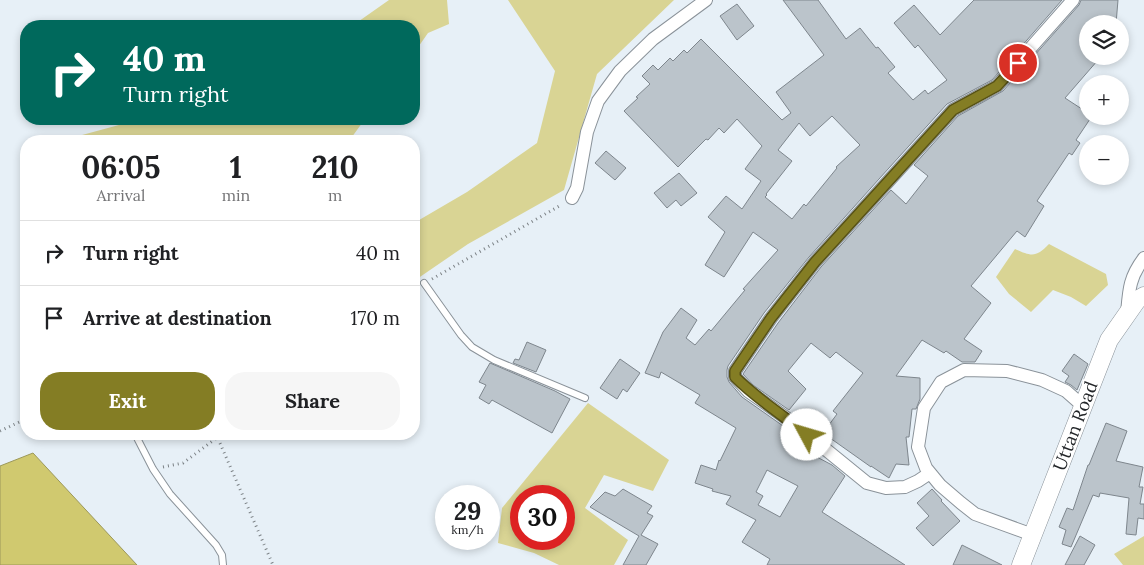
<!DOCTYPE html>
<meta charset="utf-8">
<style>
:root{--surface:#fff;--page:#f6f6f6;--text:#202124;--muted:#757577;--line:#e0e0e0;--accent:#847d24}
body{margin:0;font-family:Lora,serif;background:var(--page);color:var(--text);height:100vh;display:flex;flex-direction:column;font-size:19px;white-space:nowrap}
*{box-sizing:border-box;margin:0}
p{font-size:16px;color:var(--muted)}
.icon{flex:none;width:28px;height:28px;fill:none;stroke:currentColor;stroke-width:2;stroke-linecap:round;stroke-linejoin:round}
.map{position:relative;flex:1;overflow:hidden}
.panel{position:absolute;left:20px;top:135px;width:400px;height:305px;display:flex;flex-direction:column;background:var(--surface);border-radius:20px;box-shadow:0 2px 8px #0003}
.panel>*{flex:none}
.guide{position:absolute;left:20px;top:20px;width:400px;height:105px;border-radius:20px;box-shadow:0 2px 8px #0003;background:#00695c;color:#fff;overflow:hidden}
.fabs{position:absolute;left:1079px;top:15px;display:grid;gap:10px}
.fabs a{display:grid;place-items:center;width:50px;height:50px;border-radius:50%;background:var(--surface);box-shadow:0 2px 8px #0003;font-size:25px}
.speed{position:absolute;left:435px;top:485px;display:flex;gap:10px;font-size:25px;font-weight:700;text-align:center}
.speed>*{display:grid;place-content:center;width:65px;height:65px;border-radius:50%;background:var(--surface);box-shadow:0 2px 8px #0003;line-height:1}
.speed small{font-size:12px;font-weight:400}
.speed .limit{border:8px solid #d22;background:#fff;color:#111}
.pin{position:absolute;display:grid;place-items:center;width:42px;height:42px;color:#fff;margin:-21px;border:2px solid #fff;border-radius:50%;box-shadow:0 1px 5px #0007}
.me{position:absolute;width:55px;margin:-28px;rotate:309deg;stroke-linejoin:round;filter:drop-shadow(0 0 4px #0008)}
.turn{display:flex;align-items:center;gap:18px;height:105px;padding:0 20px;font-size:22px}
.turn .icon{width:65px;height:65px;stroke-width:2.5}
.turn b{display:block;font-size:35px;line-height:42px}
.eta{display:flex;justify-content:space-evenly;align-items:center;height:85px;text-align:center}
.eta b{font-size:30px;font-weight:800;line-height:35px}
.button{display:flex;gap:10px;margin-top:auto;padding:10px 20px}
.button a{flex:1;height:58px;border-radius:20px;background:var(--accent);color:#fff;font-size:20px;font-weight:800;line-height:58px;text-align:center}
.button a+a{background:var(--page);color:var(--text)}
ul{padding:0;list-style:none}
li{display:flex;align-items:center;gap:15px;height:65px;padding:0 20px;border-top:1px solid var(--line)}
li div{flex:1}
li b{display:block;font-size:19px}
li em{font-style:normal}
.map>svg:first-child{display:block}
</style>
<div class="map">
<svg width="1144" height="565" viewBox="0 0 1144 565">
<rect width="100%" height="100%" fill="#e7f0f7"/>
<path fill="#d9d494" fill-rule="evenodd" d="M 389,0 L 447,0 L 449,24 L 428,33 L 414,53 L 414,26 L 352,26 Z
M 508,0 L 674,0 L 597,74 L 564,190 L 468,244 L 414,281 L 414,223 L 467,192 L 537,143 L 555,71 Z
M 141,119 L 365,119 L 349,141 L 60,141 Z
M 1049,244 L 1106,274 L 1108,285 L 1086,306 L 1071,297 L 1053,290 L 1031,312 L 1009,294 L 996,277 L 1015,249 C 1031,256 1036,258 1049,244 Z
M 588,403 L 669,460 L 653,491 L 604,475 L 585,508 L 628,540 L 614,565 L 559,565 L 534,553 L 498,543 L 502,508 ZM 564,496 L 564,539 L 521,539 L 521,496 Z
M 1144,536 L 1144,565 L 1123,565 L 1114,554 Z"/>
<path fill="#d0c96f" stroke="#9c985a" d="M 33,453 L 137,565 L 0,565 L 0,466 Z"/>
<path fill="#bbc4cb" stroke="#7e868d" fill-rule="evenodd" d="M 783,0 L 818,0 L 846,39 L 860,28 L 876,48 L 878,47 L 895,67 L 888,73 L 913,100 L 925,90 L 928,94 L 947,80 L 918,45 L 915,48 L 894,23 L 914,5 L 940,35 L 974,0 L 1062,0 L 992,80 L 947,104 L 879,179 L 809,257 L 764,313 L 728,366 L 727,370 L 727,377 L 729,382 L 742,397 L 786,428 L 781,438 L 832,465 L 845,476 L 822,512 L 905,565 L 767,565 L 770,559 L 742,542 L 756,520 L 726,504 L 731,496 L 712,491 L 713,489 L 695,483 L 701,465 L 716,470 L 719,460 L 720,461 L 736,428 L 695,403 L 700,395 L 661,372 L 659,378 L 645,373 L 663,332 L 681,308 L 697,320 L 686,338 L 695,345 L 709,329 L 711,331 L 745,290 L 743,289 L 778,250 L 753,232 L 724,277 L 705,265 L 725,232 L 708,217 L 726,196 L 742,209 L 761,181 L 745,169 L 762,146 L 737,119 L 724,133 L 719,128 L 708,140 L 706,139 L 678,167 L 624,111 L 638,98 L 636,97 L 650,84 L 642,76 L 653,65 L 658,70 L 670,58 L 673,61 L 684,50 L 687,53 L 701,39 L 782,120 L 791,113 L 776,92 L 824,55 ZM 832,116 L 860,145 L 836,167 L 837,168 L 806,206 L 804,204 L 792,219 L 765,197 L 767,195 L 766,194 L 792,161 L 778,150 L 799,123 L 810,136 ZM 767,470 L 798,486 L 780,517 L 758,505 L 763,496 L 756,492 Z
M 1081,0 L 1118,0 L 1116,24 L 1088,24 L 1088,56 L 1094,56 L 1098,60 L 1065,98 L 1088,113 L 1088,116 L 1092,116 L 1076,140 L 1080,143 L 1072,155 L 1069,153 L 1037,201 L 1044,206 L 1025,237 L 1017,231 L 971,286 L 991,303 L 964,339 L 982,351 L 975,362 L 962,362 L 946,351 L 944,353 L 922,340 L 896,376 L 920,378 L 920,399 L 916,409 L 912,409 L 909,437 L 906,437 L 909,465 L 896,464 L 889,478 L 871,466 L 871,467 L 823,433 L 837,414 L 833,411 L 863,373 L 836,352 L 830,358 L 811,343 L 788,371 L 806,389 L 789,410 L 753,385 L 743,374 L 778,323 L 821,267 L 891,190 L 906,204 L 928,176 L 914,165 L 958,116 L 1003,91 L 1079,5 Z
M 737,4 L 754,26 L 737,40 L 720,16 Z
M 606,151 L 626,168 L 615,180 L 595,163 Z
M 679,173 L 697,193 L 681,206 L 676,200 L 667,208 L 654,193 Z
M 527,342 L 546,350 L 536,372 L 513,363 L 515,359 L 519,360 Z
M 1074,354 L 1088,364 L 1077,390 L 1071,385 L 1065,382 L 1069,376 L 1062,371 Z
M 620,359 L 640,373 L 627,392 L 623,389 L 617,399 L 600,388 Z
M 490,363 L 555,391 L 570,399 L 552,433 L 492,400 L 489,404 L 479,398 L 486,385 L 479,382 Z
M 1106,423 L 1127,431 L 1116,461 L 1143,467 L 1139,487 L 1143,487 L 1140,504 L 1144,504 L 1144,519 L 1138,518 L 1136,535 L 1126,534 L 1129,498 L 1100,493 L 1099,497 L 1093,495 L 1071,547 L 1062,544 L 1066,530 L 1059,527 L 1067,508 L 1073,510 L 1088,465 L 1089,465 Z
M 623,489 L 652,506 L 647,513 L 653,516 L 641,535 L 658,544 L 646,565 L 623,565 L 639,536 L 590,507 L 605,492 L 615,496 Z
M 932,489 L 942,500 L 941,501 L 960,521 L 933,546 L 916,528 L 929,516 L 917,503 Z
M 1080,536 L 1095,545 L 1084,565 L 1065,565 Z
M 962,545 L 1002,565 L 953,565 Z"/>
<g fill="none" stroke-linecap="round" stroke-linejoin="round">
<defs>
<path id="lane" d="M 424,283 L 461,335 L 472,347 L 494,360 L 585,398
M 135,434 L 153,469 L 170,494 L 216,545 L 222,555 L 223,565"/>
<path id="street" d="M 572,198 L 577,188 L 587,132 L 598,101 L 620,71 L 653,39 L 706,0
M 1127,314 C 1129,290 1129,278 1144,258
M 930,473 L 918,481 L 905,487 L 886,488 L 867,483 L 792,422 L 748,391 L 735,377 L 735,371 L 771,318 L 815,262 L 953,110 L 997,86 L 1073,0
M 1033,535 L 975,514 L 961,503 L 940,485 L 926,468 L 918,447 L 924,408 L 941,382 L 964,370 L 1007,371 L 1042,380 L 1066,391 L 1083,406"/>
<path id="secondary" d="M 1021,565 L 1109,340 L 1137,300 L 1144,296"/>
</defs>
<use href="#lane" stroke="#8a9299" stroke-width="8"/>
<use href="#street" stroke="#8a9299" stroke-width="14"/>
<use href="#secondary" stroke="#8a9299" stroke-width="19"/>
<path stroke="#7c8286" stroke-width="3" stroke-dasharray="1 4" stroke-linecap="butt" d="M 432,279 L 561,205
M 0,431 L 26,419
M 216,434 L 273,565
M 163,467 L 183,463 L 218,437"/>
<use href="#lane" stroke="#fff" stroke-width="6"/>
<use href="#street" stroke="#fff" stroke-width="12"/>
<use href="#secondary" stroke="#fff" stroke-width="18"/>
</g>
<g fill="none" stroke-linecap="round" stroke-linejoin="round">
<defs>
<path id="route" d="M 807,435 C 783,415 757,399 735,377 L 735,371 L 771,318 L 815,262 L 953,110 L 997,86 L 1018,63"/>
</defs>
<use href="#route" stroke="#565117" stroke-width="12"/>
<use href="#route" stroke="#847d24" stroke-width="9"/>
</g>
<g text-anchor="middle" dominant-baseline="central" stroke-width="4" stroke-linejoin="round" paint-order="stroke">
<g font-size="18" fill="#232629" stroke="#fff">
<text transform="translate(1075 426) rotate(-69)">Uttan Road</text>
</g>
</g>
</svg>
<div class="fabs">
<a><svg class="icon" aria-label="layers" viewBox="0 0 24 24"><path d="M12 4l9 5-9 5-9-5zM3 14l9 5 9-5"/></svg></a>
<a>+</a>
<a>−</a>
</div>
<div class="speed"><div>29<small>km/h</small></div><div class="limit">30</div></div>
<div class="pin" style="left:1018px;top:63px;background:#d93025"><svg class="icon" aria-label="arrive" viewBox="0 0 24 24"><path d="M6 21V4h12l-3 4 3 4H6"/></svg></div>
<svg class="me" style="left:807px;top:435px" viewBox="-20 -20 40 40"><circle r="19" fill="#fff"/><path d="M0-13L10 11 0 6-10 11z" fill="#847d24"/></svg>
<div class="guide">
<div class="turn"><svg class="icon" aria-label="right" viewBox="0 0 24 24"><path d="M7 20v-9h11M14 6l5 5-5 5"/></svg><div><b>40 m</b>Turn right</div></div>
</div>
<section class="panel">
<div class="eta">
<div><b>06:05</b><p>Arrival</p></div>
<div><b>1</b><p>min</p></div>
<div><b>210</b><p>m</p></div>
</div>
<ul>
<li><svg class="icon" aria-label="right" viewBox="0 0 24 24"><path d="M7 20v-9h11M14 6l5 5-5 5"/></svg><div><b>Turn right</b></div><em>40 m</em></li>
<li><svg class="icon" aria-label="arrive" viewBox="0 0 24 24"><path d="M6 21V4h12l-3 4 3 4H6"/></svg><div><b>Arrive at destination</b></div><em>170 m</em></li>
</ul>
<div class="button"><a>Exit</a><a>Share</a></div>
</section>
</div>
